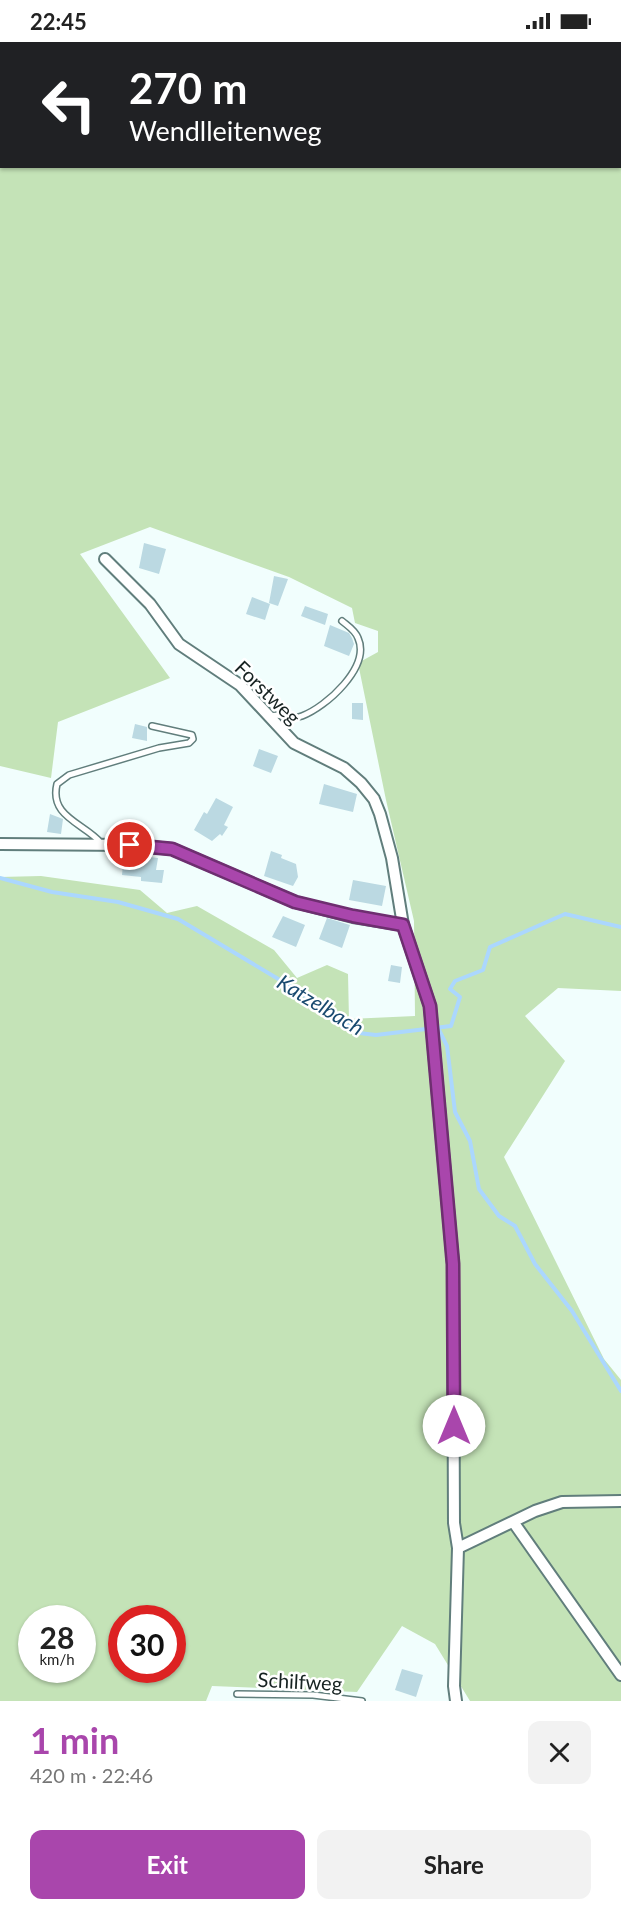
<!DOCTYPE html>
<meta charset="utf-8">
<style>
:root{--surface:#fff;--page:#f2f2f2;--text:#222;--muted:#767676;--accent:#a946ac}
body{margin:0;font-family:Lato,sans-serif;background:var(--page);color:var(--text);height:100vh;display:flex;flex-direction:column;font-size:22px;white-space:nowrap}
*{box-sizing:border-box;margin:0}
p{font-size:20px;color:var(--muted)}
.icon{flex:none;width:33px;height:33px;fill:none;stroke:currentColor;stroke-width:2;stroke-linecap:round;stroke-linejoin:round}
.map{position:relative;height:1659px;overflow:hidden}
.drawer{display:flex;flex-direction:column;background:var(--surface);flex:1}
.drawer>*{flex:none}
.guide{position:absolute;left:0px;top:0px;width:621px;height:126px;box-shadow:0 2px 4px #0004;background:#202124;color:#fff;overflow:hidden}
.speed{position:absolute;left:18px;top:1563px;display:flex;gap:12px;font-size:30px;font-weight:700;text-align:center}
.speed>*{display:grid;place-content:center;width:78px;height:78px;border-radius:50%;background:var(--surface);box-shadow:0 2px 4px #0004;line-height:1}
.speed small{font-size:15px;font-weight:400}
.speed .limit{border:9px solid #d22;background:#fff;color:#111}
.pin{position:absolute;display:grid;place-items:center;width:51px;height:51px;color:#fff;margin:-26px;border:3px solid #fff;border-radius:50%;box-shadow:0 2px 6px #0007}
.me{position:absolute;width:66px;margin:-33px;rotate:0deg;stroke-linejoin:round;filter:drop-shadow(0 0 4px #0008)}
.turn{display:flex;align-items:center;gap:21px;height:126px;padding:0 30px;font-size:27px}
.turn .icon{width:78px;height:78px;stroke-width:2.5}
.turn b{display:block;font-size:42px;line-height:51px}
.round{display:grid;place-items:center;flex:none;width:63px;height:63px;border-radius:12px;background:var(--page)}
.summary{display:flex;align-items:center;justify-content:space-between;height:102px;padding:0 30px}
h1{font-size:36px;font-weight:700;line-height:45px;color:var(--accent)}
.action{display:flex;gap:12px;margin-top:auto;padding:12px 30px}
.action a{flex:1;height:69px;border-radius:12px;background:var(--accent);color:#fff;font-size:24px;font-weight:700;line-height:69px;text-align:center}
.action a+a{background:var(--page);color:var(--text)}
.status{display:flex;justify-content:space-between;align-items:center;height:42px;padding:0 30px;background:var(--surface);direction:ltr}
.status svg{height:16px;fill:currentColor}
.map>svg:first-child{display:block}
</style>
<div class="status"><b>22:45</b><svg viewBox="0 0 49 12"><path d="M0 12V9h3v3zM5 12V6h3v6zM10 12V3h3v9zM15 12V0h3v12zM26 1h20v11H26zM47 4h2v5h-2z"/></svg></div>
<div class="map">
<svg width="621" height="1659" viewBox="0 0 621 1659">
<rect width="100%" height="100%" fill="#f1fefd"/>
<path fill="#c4e3b7" fill-rule="evenodd" d="M 156,0 L 566,0 L 566,1 L 150,1 Z
M 0,4 L 2,124 L 620,124 L 621,103 L 621,949 L 558,946 L 525,974 L 565,1019 L 504,1115 L 604,1317 L 621,1338 L 621,1659 L 470,1659 L 435,1602 L 402,1584 L 357,1650 L 212,1644 L 206,1659 L 0,1659 L 0,835 L 41,834 L 140,848 L 167,871 L 197,864 L 274,908 L 297,936 L 327,923 L 348,932 L 349,977 L 415,974 L 414,879 L 386,758 L 358,621 L 378,610 L 378,589 L 355,581 L 352,566 L 289,535 L 150,485 L 80,512 L 170,636 L 58,680 L 51,736 L 0,724 ZM 32,1576 L 82,1576 L 82,1628 L 32,1628 ZM 122,1576 L 172,1576 L 172,1628 L 122,1628 Z"/>
<g fill="none" stroke-linecap="round" stroke-linejoin="round">
<path stroke="#abd7fe" stroke-width="4" d="M 0,836 L 52,850 L 118,860 L 178,877 L 295,947 L 359,991 L 376,993 L 451,984 L 460,955 L 450,947 L 455,939 L 483,928 L 490,905 L 565,872 L 621,885
M 438,986 L 447,1004 L 455,1070 L 470,1099 L 479,1147 L 499,1174 L 515,1184 L 535,1222 L 572,1269 L 621,1349"/>
</g>
<path fill="#bbd9e2" d="M 144,501 L 166,507 L 159,532 L 139,526 Z
M 274,534 L 288,537 L 278,564 L 269,561 Z
M 252,555 L 270,562 L 265,578 L 246,572 Z
M 305,564 L 328,572 L 325,583 L 301,574 Z
M 330,583 L 349,591 L 352,596 L 354,602 L 349,614 L 324,604 Z
M 352,661 L 363,661 L 363,678 L 352,677 Z
M 135,682 L 147,685 L 147,699 L 132,696 Z
M 259,707 L 278,714 L 271,731 L 253,724 Z
M 324,742 L 357,752 L 353,770 L 319,762 Z
M 216,756 L 233,765 L 224,783 L 228,785 L 222,794 L 220,792 L 212,799 L 194,788 L 204,770 L 207,772 Z
M 50,772 L 63,777 L 61,792 L 47,790 Z
M 271,809 L 282,813 L 281,816 L 296,822 L 298,835 L 293,844 L 264,834 Z
M 124,812 L 158,816 L 156,828 L 164,828 L 162,841 L 141,839 L 141,835 L 122,833 Z
M 353,838 L 386,844 L 382,864 L 349,858 Z
M 283,874 L 305,883 L 296,905 L 272,895 Z
M 327,876 L 350,883 L 342,906 L 319,897 Z
M 391,923 L 402,925 L 400,941 L 388,939 Z
M 402,1627 L 423,1633 L 416,1655 L 395,1648 Z"/>
<g fill="none" stroke-linecap="round" stroke-linejoin="round">
<defs>
<path id="lane" d="M 270,674 C 281,671 292,678 302,674 C 326,665 371,625 358,596 C 355,588 348,584 342,579
M 101,801 C 84,781 49,775 57,742 L 69,733 L 159,706 L 189,701 L 193,697 L 192,693 L 152,684
M 237,1652 L 313,1653 L 362,1659"/>
<path id="street" d="M 105,517 L 150,562 L 179,602 L 240,643 L 294,701 L 344,726 L 361,741 L 374,757 L 380,772 L 392,816 L 403,883 L 430,964 L 453,1222 L 454,1481 L 458,1506 L 454,1644 L 456,1659
M 0,802 L 130,803 L 172,807 L 295,860 L 353,875 L 403,883
M 514,1481 L 621,1633
M 458,1506 L 535,1469 L 562,1460 L 621,1459"/>
</defs>
<use href="#lane" stroke="#617e7c" stroke-width="8"/>
<use href="#street" stroke="#617e7c" stroke-width="14"/>
<use href="#lane" stroke="#fff" stroke-width="5"/>
<use href="#street" stroke="#fff" stroke-width="10"/>
</g>
<g fill="none" stroke-linecap="round" stroke-linejoin="round">
<defs>
<path id="route" d="M 130,803 L 172,807 L 295,860 L 353,874 L 403,883 L 430,964 L 453,1222 L 454,1384"/>
</defs>
<use href="#route" stroke="#6e2e70" stroke-width="15"/>
<use href="#route" stroke="#a946ac" stroke-width="10"/>
</g>
<g text-anchor="middle" dominant-baseline="central" stroke-width="5" stroke-linejoin="round" paint-order="stroke">
<g font-size="20" fill="#162221" stroke="#fff">
<text transform="translate(268 650) rotate(44)">Forstweg</text>
<text transform="translate(300 1639) rotate(3)">Schilfweg</text>
</g>
<g font-size="21" font-style="italic" fill="#194a6f" stroke="#fff">
<text transform="translate(321 962) rotate(31)">Katzelbach</text>
</g>
</g>
</svg>
<div class="speed"><div>28<small>km/h</small></div><div class="limit">30</div></div>
<div class="pin" style="left:130px;top:803px;background:#d93025"><svg class="icon" aria-label="arrive" viewBox="0 0 24 24"><path d="M6 21V4h12l-3 4 3 4H6"/></svg></div>
<svg class="me" style="left:454px;top:1384px" viewBox="-20 -20 40 40"><circle r="19" fill="#fff"/><path d="M0-13L10 11 0 6-10 11z" fill="#a946ac"/></svg>
<div class="guide">
<div class="turn"><svg class="icon" aria-label="left" viewBox="0 0 24 24"><path d="M17 20v-9H6M10 6l-5 5 5 5"/></svg><div><b>270 m</b>Wendlleitenweg</div></div>
</div>
</div>
<section class="drawer">
<div class="summary"><div><h1>1 min</h1><p>420 m · 22:46</p></div><a class="round"><svg class="icon" aria-label="close" viewBox="0 0 24 24"><path d="M6 6l12 12M18 6L6 18"/></svg></a></div>
<div class="action"><a>Exit</a><a>Share</a></div>
</section>
